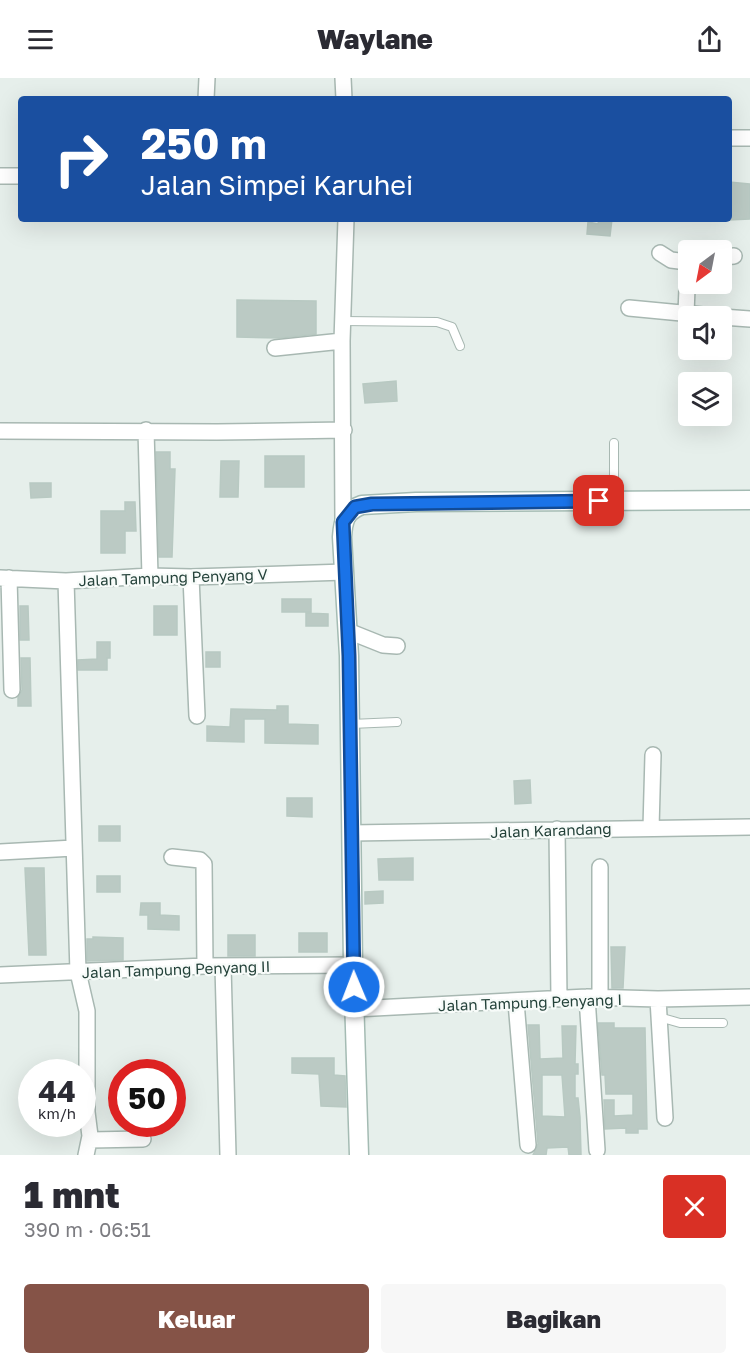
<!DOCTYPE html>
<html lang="id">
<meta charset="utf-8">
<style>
:root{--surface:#fff;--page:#f7f7f7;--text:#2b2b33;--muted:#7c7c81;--accent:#855347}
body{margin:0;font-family:"Golos Text",sans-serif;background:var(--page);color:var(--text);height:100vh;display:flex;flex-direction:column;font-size:22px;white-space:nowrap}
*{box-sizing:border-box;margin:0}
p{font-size:20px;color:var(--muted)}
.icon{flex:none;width:33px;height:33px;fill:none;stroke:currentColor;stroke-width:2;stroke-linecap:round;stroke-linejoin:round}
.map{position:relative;height:1077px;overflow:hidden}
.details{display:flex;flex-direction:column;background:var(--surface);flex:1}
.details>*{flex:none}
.top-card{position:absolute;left:18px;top:18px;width:714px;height:126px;border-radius:6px;box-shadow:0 6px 24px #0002;background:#1a4fa0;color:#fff;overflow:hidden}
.needle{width:39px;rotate:212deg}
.fabs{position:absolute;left:678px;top:162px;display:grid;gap:12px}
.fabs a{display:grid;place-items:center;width:54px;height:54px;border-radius:6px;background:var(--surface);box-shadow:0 6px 24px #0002;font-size:30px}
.speed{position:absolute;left:18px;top:981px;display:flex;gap:12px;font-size:30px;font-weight:700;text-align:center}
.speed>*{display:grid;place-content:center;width:78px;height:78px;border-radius:50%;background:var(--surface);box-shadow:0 6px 24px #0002;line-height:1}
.speed small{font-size:15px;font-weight:400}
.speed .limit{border:9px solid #d22;background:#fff;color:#111}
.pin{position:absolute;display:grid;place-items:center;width:51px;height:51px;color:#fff;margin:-26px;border-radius:12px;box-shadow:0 3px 9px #0006}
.me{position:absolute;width:66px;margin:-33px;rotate:359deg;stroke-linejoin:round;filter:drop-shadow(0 0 4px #0008)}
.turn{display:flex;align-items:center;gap:21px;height:126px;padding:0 24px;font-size:27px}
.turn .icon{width:78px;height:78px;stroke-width:2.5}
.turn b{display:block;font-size:42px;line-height:51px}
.round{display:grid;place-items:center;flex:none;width:63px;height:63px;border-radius:6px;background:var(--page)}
.head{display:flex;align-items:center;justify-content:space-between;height:102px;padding:0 24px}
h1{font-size:36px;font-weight:800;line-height:45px}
.button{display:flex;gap:12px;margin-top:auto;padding:12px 24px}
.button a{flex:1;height:69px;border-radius:6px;background:var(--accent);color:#fff;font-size:24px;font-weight:800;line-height:69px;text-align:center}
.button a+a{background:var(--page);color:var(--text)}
header{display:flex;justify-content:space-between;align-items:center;height:78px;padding:0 24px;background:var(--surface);font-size:27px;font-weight:800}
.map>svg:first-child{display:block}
</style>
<header><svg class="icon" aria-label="menu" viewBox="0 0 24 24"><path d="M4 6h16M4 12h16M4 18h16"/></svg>Waylane<svg class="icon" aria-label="share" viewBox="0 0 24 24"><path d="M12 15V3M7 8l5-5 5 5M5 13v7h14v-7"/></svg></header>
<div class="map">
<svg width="750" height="1077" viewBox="0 0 750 1077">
<rect width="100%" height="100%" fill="#e6efeb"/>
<path fill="#bbcac4" stroke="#b8c9c2" stroke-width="1.5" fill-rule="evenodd" d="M 729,104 L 750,106 L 750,141 L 729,142 Z
M 599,141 L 612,141 L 610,158 L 587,156 L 588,144 L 598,146 Z
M 237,222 L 316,223 L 316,256 L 279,260 L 237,259 Z
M 396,303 L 397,323 L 365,325 L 363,306 Z
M 156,374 L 170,374 L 170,391 L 175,391 L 172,479 L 159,479 Z
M 265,378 L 304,378 L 304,409 L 265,409 Z
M 221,383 L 239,383 L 238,419 L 220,419 Z
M 30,405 L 51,405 L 51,419 L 31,420 Z
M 125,424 L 135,424 L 136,453 L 125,453 L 125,475 L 101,475 L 101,433 L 125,433 Z
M 282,521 L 311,521 L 311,534 L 282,534 Z
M 20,528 L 28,528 L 29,562 L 20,562 Z
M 154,528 L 177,528 L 177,557 L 154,557 Z
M 306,535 L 328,536 L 328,548 L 306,548 Z
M 97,564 L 110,564 L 110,580 L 107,580 L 107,592 L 78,592 L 78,582 L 97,581 Z
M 206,574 L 220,574 L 220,589 L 206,589 Z
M 21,580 L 30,580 L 31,628 L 18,628 L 18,619 L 22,612 Z
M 277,628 L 288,628 L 288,646 L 318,647 L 318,666 L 265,665 L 265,641 L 244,641 L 244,664 L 207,663 L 207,648 L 230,649 L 231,631 L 277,632 Z
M 530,702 L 531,725 L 515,726 L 514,703 Z
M 287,720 L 312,720 L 312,739 L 287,738 Z
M 99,748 L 120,748 L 120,763 L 99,763 Z
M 413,780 L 413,802 L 379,802 L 378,781 Z
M 25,790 L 44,790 L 46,877 L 29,877 Z
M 97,798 L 120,798 L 120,814 L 97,814 Z
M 383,813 L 383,825 L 365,826 L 365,814 Z
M 141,825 L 160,825 L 160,837 L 179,838 L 179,852 L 148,851 L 148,837 L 140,837 Z
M 299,855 L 327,855 L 327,874 L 299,874 Z
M 228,857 L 255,857 L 255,878 L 228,878 Z
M 93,859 L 123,860 L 123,882 L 87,883 L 87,861 L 93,861 Z
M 611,869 L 625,869 L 623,910 L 612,910 Z
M 598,945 L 614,945 L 614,950 L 645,950 L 647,1051 L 638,1051 L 638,1055 L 626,1055 L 626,1050 L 605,1051 L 604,1022 L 614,1022 L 614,1038 L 633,1037 L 633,1016 L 606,1016 L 605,997 L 602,997 Z
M 528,947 L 539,947 L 540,981 L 563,980 L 562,948 L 576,948 L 575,986 L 578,986 L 578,996 L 575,996 L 575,1020 L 578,1020 L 580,1039 L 581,1077 L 569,1077 L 568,1069 L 547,1070 L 546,1077 L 533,1077 L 538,1066 ZM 542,997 L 562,997 L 565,1039 L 542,1038 Z
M 292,980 L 334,980 L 334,997 L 345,998 L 346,1029 L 321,1028 L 319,996 L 292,995 Z"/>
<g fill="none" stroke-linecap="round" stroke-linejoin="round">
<defs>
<path id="service" d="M 342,243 L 437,244 L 452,249 L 460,268
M 614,365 L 614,422
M 351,646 L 397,644
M 659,939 L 680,945 L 723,945"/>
<path id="minor" d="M 343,0 L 344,21
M 206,21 L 207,0
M 729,60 L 750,60
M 0,98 L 21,98
M 660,175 L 671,182 L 687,184
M 722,179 L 734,178
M 629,230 L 713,238
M 686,236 L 688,184
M 722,239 L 750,241
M 275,270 L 342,263
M 146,352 L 150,498
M 0,353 L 217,354 L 344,352
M 343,444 L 342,263 L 346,141
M 191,499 L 197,638
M 0,500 L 66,503 L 150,498 L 191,499 L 345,494
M 9,500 L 12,612
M 66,503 L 78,894 L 87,933 L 87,1034 L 90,1058 L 86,1077
M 348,553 L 383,567 L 397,568
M 651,750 L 653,677
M 557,751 L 559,921
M 351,755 L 750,749
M 0,774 L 74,770
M 172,779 L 200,782 L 204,786 L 205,888
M 223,888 L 228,1077
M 0,897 L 205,888 L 353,887
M 587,919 L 597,1072
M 600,920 L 600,789
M 658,921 L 750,919
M 516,924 L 528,1067
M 355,931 L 587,919 L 658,921 L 665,1040
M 90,1062 L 143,1061"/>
<path id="secondary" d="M 359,1077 L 353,887 L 349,578 L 342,459 C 343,443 345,433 362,427 L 416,424 L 750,422"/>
</defs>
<use href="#service" stroke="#a8b8b2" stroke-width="10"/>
<use href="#minor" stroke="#a8b8b2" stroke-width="18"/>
<use href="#secondary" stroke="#a4bbb3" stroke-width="21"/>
<use href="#service" stroke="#fff" stroke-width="8"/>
<use href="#minor" stroke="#fff" stroke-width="15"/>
<use href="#secondary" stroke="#fff" stroke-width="18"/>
</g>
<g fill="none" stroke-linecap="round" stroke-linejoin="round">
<defs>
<path id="route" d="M 354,909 L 349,578 L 343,444 L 355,429 L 372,426 L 599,423"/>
</defs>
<use href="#route" stroke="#114b97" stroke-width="15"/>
<use href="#route" stroke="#1a73e8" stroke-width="10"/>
</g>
<g text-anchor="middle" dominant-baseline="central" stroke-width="4.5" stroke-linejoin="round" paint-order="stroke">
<g font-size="15" fill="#24423a" stroke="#f7fbf9">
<text transform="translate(173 499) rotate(-2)">Jalan Tampung Penyang V</text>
<text transform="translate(551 752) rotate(-2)">Jalan Karandang</text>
<text transform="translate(176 891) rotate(-2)">Jalan Tampung Penyang II</text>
<text transform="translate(530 924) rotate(-2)">Jalan Tampung Penyang I</text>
</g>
</g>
</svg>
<div class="fabs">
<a><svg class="needle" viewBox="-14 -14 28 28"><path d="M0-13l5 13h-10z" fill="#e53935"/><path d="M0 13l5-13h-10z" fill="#7c7c81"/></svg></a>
<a><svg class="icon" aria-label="sound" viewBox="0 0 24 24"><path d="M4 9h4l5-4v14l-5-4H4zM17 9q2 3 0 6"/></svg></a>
<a><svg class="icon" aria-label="layers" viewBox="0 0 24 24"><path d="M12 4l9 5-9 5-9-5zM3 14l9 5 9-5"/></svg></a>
</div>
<div class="speed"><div>44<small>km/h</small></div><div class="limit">50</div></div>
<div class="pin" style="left:599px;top:423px;background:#d93025"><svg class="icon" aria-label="arrive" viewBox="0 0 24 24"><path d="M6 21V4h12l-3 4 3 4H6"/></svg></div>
<svg class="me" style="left:354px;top:909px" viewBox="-20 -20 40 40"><circle r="17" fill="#1a73e8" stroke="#fff" stroke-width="3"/><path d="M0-11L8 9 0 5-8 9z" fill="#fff"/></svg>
<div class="top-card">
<div class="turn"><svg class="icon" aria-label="right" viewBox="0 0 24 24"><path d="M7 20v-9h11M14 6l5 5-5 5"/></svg><div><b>250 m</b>Jalan Simpei Karuhei</div></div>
</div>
</div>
<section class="details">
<div class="head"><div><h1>1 mnt</h1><p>390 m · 06:51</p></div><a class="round" style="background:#d93025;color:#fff"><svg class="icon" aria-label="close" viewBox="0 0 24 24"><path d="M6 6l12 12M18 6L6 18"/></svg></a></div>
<div class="button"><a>Keluar</a><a>Bagikan</a></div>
</section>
